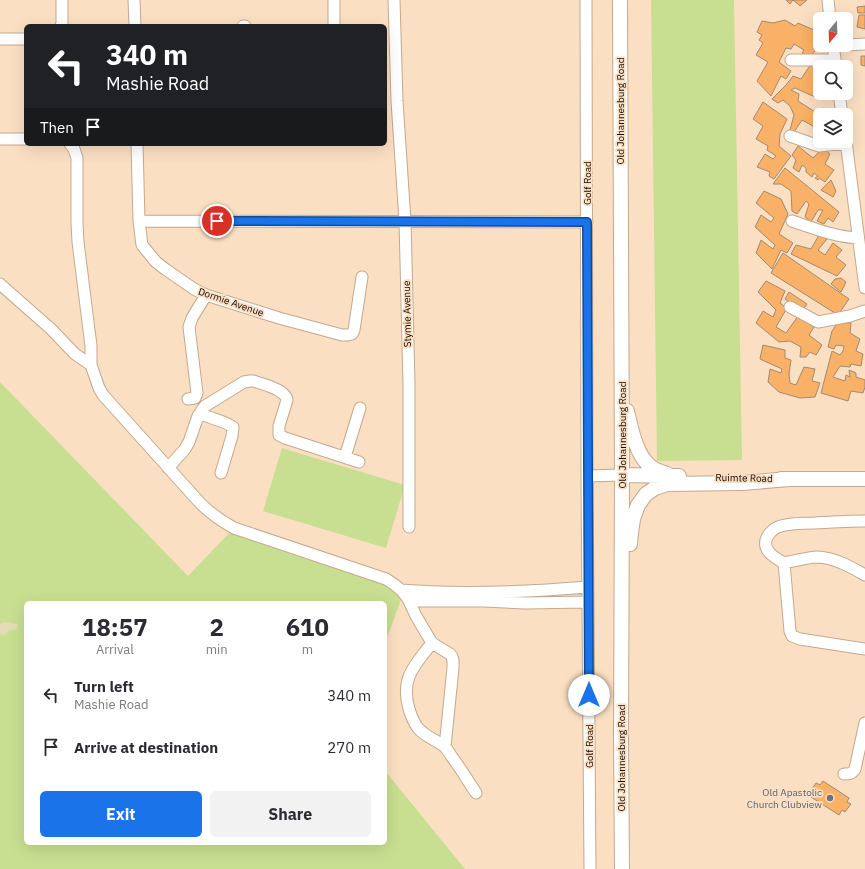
<!DOCTYPE html>
<style>
:root{--surface:#fff;--page:#f2f2f3;--text:#2b2b33;--muted:#7c7c81;--accent:#1a73e8}
body{margin:0;font-family:"IBM Plex Sans",sans-serif;background:var(--page);color:var(--text);height:100vh;display:flex;flex-direction:column;font-size:15px;white-space:nowrap}
*{box-sizing:border-box;margin:0}
p{font-size:13px;color:var(--muted)}
.icon{flex:none;width:22px;height:22px;fill:none;stroke:currentColor;stroke-width:2;stroke-linecap:round;stroke-linejoin:round}
.map{position:relative;flex:1;overflow:hidden}
.panel{position:absolute;left:24px;top:601px;width:363px;height:244px;display:flex;flex-direction:column;background:var(--surface);border-radius:6px;box-shadow:0 4px 16px #0002}
.panel>*{flex:none}
.banner{position:absolute;left:24px;top:24px;width:363px;height:122px;border-radius:6px;box-shadow:0 4px 16px #0002;background:#202124;color:#fff;overflow:hidden}
.needle{width:26px;rotate:199deg}
.fabs{position:absolute;left:813px;top:12px;display:grid;gap:8px}
.fabs a{display:grid;place-items:center;width:40px;height:40px;border-radius:6px;background:var(--surface);box-shadow:0 4px 16px #0002;font-size:20px}
.pin{position:absolute;display:grid;place-items:center;width:34px;height:34px;color:#fff;margin:-17px;border:2px solid #fff;border-radius:50%;box-shadow:0 1px 4px #0007}
.me{position:absolute;width:44px;margin:-22px;rotate:0deg;stroke-linejoin:round;filter:drop-shadow(0 0 3px #0008)}
.turn{display:flex;align-items:center;gap:14px;height:84px;padding:0 16px;font-size:18px}
.turn .icon{width:52px;height:52px;stroke-width:2.5}
.turn b{display:block;font-size:28px;line-height:34px}
.then{display:flex;align-items:center;height:38px;padding:0 16px;background:#0003;gap:8px;font-size:15px}
.eta{display:flex;justify-content:space-evenly;align-items:center;height:68px;text-align:center}
.eta b{font-size:24px;font-weight:700;line-height:28px}
.button{display:flex;gap:8px;margin-top:auto;padding:8px 16px}
.button a{flex:1;height:46px;border-radius:6px;background:var(--accent);color:#fff;font-size:16px;font-weight:700;line-height:46px;text-align:center}
.button a+a{background:var(--page);color:var(--text)}
ul{padding:0;list-style:none}
li{display:flex;align-items:center;gap:12px;height:52px;padding:0 16px}
li div{flex:1}
li b{display:block;font-size:15px}
li em{font-style:normal}
.map>svg:first-child{display:block}
</style>
<div class="map">
<svg width="865" height="869" viewBox="0 0 865 869">
<rect width="100%" height="100%" fill="#fbdfc3"/>
<path fill="#c8df91" d="M 651,0 L 734,0 L 742,460 L 657,461 Z
M 0,382 L 188,576 L 234,528 L 404,592 L 385,643 L 385,603 L 26,603 L 26,843 L 385,843 L 385,771 L 465,869 L 0,869 Z
M 282,448 L 405,485 L 386,548 L 263,511 Z"/>
<path fill="#e5dbb6" d="M 5,622 L 17,624 L 18,626 L 15,630 L 10,630 C 6,633 5,637 0,634 L 0,624 Z"/>
<path fill="#f8b166" stroke="#a48970" d="M 786,0 L 807,0 L 800,6 L 793,0 L 790,4 Z
M 865,6 L 865,13 L 858,13 L 857,7 Z
M 859,15 L 865,15 L 865,29 L 857,27 Z
M 785,20 L 795,26 L 798,23 L 814,30 L 814,42 L 820,45 L 810,57 L 802,53 L 804,50 L 794,44 L 791,49 L 786,48 L 779,62 L 791,71 L 786,79 L 781,76 L 771,96 L 757,81 L 768,62 L 756,55 L 763,43 L 759,40 L 762,35 L 757,32 L 762,21 L 773,23 Z
M 861,56 L 865,56 L 865,66 L 861,65 Z
M 811,64 L 819,68 L 814,80 L 820,83 L 820,88 L 815,97 L 795,88 L 791,90 L 799,94 L 798,101 L 820,115 L 820,141 L 822,143 L 815,138 L 813,126 L 802,120 L 794,132 L 790,130 L 794,115 L 790,106 L 783,100 L 778,103 L 772,99 L 786,85 L 793,76 L 801,79 Z
M 763,102 L 787,119 L 780,134 L 779,146 L 791,156 L 774,179 L 769,176 L 770,172 L 757,167 L 765,154 L 773,159 L 776,156 L 767,150 L 768,146 L 756,139 L 763,126 L 753,119 Z
M 798,146 L 813,158 L 823,148 L 830,154 L 825,164 L 834,170 L 825,182 L 819,178 L 818,180 L 815,178 L 818,176 L 814,173 L 812,177 L 806,172 L 806,168 L 802,165 L 799,172 L 793,168 L 796,160 L 792,155 Z
M 785,168 L 839,212 L 833,222 L 828,218 L 824,224 L 817,221 L 823,210 L 818,210 L 811,222 L 805,217 L 809,204 L 806,201 L 797,214 L 792,211 L 791,191 L 781,184 L 773,184 Z
M 831,180 L 836,191 L 833,197 L 821,190 Z
M 764,191 L 781,199 L 788,214 L 779,234 L 793,243 L 787,253 L 781,250 L 772,269 L 756,253 L 761,240 L 773,249 L 775,245 L 755,227 L 761,215 L 771,222 L 774,218 L 756,203 Z
M 819,235 L 827,239 L 818,250 L 825,255 L 833,243 L 842,250 L 836,257 L 846,265 L 837,276 L 791,254 L 796,245 L 811,249 Z
M 783,253 L 849,299 L 838,315 L 771,273 Z
M 841,278 L 846,282 L 841,292 L 831,284 L 835,279 Z
M 766,281 L 785,291 L 780,303 L 787,308 L 776,327 L 786,333 L 798,316 L 814,327 L 809,335 L 822,345 L 816,355 L 810,352 L 806,357 L 800,357 L 801,347 L 790,341 L 779,342 L 756,323 L 763,311 L 773,317 L 776,310 L 758,292 Z
M 789,292 L 807,304 L 802,311 L 785,299 Z
M 838,322 L 851,323 L 850,333 L 860,339 L 856,351 L 863,354 L 861,366 L 851,364 L 850,367 L 840,366 L 833,377 L 845,381 L 846,375 L 850,377 L 849,370 L 856,373 L 856,377 L 865,380 L 865,387 L 863,393 L 851,391 L 848,401 L 821,393 L 832,351 L 840,355 L 843,351 L 844,346 L 836,345 L 834,349 L 828,347 L 832,331 Z
M 763,345 L 785,350 L 785,358 L 791,360 L 789,374 L 790,383 L 796,385 L 804,367 L 815,369 L 812,381 L 820,383 L 815,397 L 800,398 L 779,392 L 768,382 L 770,369 L 781,373 L 782,369 L 760,359 Z
M 823,781 L 849,798 L 847,802 L 851,804 L 845,812 L 842,810 L 839,815 L 811,797 L 814,792 L 811,790 L 816,783 L 820,785 Z"/>
<g fill="none" stroke-linecap="round" stroke-linejoin="round">
<defs>
<path id="minor" d="M 134,0 L 135,26
M 394,0 L 397,101 L 405,221 L 409,384 L 409,527
M 586,0 L 587,476 L 590,869
M 828,0 L 830,19
M 61,26 L 62,23 L 62,0
M 243,26 L 245,26
M 334,26 L 334,0
M 0,39 L 26,39
M 833,45 L 836,66
M 846,45 L 865,44
M 791,60 L 835,60
M 839,93 L 842,115
M 790,136 L 819,146 L 846,143
M 0,139 L 26,139
M 846,141 L 865,288
M 70,144 L 74,149 L 77,158 L 77,223 L 78,242 L 91,346 L 91,365 L 99,388 L 103,395 L 200,503 C 211,514 221,521 234,528 L 386,579 L 395,585 L 401,590 L 406,596 L 409,601 L 416,616 L 432,643 L 450,654 C 454,658 453,663 453,668 L 445,747
M 137,144 L 139,221 L 142,245 L 156,262 L 165,269 L 194,289 L 206,295 L 279,318 L 342,335 L 348,335 L 352,334 L 354,330 L 362,277
M 139,221 L 587,222
M 792,221 C 813,228 835,237 858,238
M 0,284 L 51,329 L 75,354 L 91,365
M 790,307 L 818,322 L 850,316 L 865,311
M 188,399 L 195,398 L 197,393 L 189,327 L 192,318 L 206,295
M 200,413 C 210,419 223,420 233,427 L 232,436 L 221,473
M 345,457 L 360,408
M 168,468 L 185,449 L 189,442 L 198,416 L 205,406 L 244,382 L 250,381 L 254,381 C 264,385 285,389 287,400 L 279,426 L 279,435 L 285,438 L 359,462
M 587,476 L 622,475
M 865,521 C 848,521 832,522 815,523 C 805,523 788,523 778,527 C 773,529 767,535 766,540 C 763,552 776,558 784,563 L 790,631 L 792,636 L 800,639 L 865,649
M 784,563 C 793,561 810,557 818,557 C 835,558 851,567 865,575
M 401,590 C 463,595 526,592 588,587
M 409,601 L 484,601 L 525,603 L 588,602
M 432,643 C 415,665 400,678 409,709 C 411,715 413,722 418,728 C 425,737 437,740 445,747 C 448,750 450,754 452,757 C 461,769 468,781 476,793
M 844,774 C 849,774 852,774 855,769 L 865,723"/>
<path id="major" d="M 620,0 L 622,475 L 621,736 L 622,869
M 627,411 C 631,428 636,455 650,466 C 654,470 661,472 667,474
M 622,475 L 679,476
M 781,479 L 865,479
M 630,544 L 631,533 L 633,519 L 638,505 L 646,494 L 655,488 L 667,484 L 743,483 L 789,479"/>
</defs>
<use href="#minor" stroke="#c4a98e" stroke-width="13"/>
<use href="#major" stroke="#c4a98e" stroke-width="16"/>
<use href="#minor" stroke="#fff" stroke-width="11"/>
<use href="#major" stroke="#fff" stroke-width="14"/>
</g>
<g fill="none" stroke-linecap="round" stroke-linejoin="round">
<defs>
<path id="route" d="M 217,221 L 587,222 L 589,695"/>
</defs>
<use href="#route" stroke="#114b97" stroke-width="10"/>
<use href="#route" stroke="#1a73e8" stroke-width="7"/>
</g>
<circle fill="#6b7280" stroke="#fbdfc3" stroke-width="1.5" cx="830" cy="798" r="4"/>
<g text-anchor="middle" dominant-baseline="central" stroke-width="3.5" stroke-linejoin="round" paint-order="stroke">
<g font-size="10" fill="#140b03" stroke="#fbdfc3">
<text transform="translate(620 111) rotate(-90)">Old Johannesburg Road</text>
<text transform="translate(587 183) rotate(-90)">Golf Road</text>
<text transform="translate(231 302) rotate(19)">Dormie Avenue</text>
<text transform="translate(407 314) rotate(-91)">Stymie Avenue</text>
<text transform="translate(622 435) rotate(-90)">Old Johannesburg Road</text>
<text transform="translate(744 478) rotate(1)">Ruimte Road</text>
<text transform="translate(589 746) rotate(-90)">Golf Road</text>
<text transform="translate(621 758) rotate(-90)">Old Johannesburg Road</text>
</g>
<g font-size="10" fill="#5b616d" stroke="#fbdfc3" text-anchor="end">
<text x="822" y="792">Old Apastolic<tspan x="822" dy="12">Church Clubview</tspan></text>
</g>
</g>
</svg>
<div class="fabs">
<a><svg class="needle" viewBox="-14 -14 28 28"><path d="M0-13l5 13h-10z" fill="#e53935"/><path d="M0 13l5-13h-10z" fill="#7c7c81"/></svg></a>
<a><svg class="icon" aria-label="search" viewBox="0 0 24 24"><circle cx="10" cy="10" r="6"/><path d="M15 15l6 6"/></svg></a>
<a><svg class="icon" aria-label="layers" viewBox="0 0 24 24"><path d="M12 4l9 5-9 5-9-5zM3 14l9 5 9-5"/></svg></a>
</div>
<div class="pin" style="left:217px;top:221px;background:#d93025"><svg class="icon" aria-label="arrive" viewBox="0 0 24 24"><path d="M6 21V4h12l-3 4 3 4H6"/></svg></div>
<svg class="me" style="left:589px;top:695px" viewBox="-20 -20 40 40"><circle r="19" fill="#fff"/><path d="M0-13L10 11 0 6-10 11z" fill="#1a73e8"/></svg>
<div class="banner">
<div class="turn"><svg class="icon" aria-label="left" viewBox="0 0 24 24"><path d="M17 20v-9H6M10 6l-5 5 5 5"/></svg><div><b>340 m</b>Mashie Road</div></div>
<div class="then">Then<svg class="icon" aria-label="arrive" viewBox="0 0 24 24"><path d="M6 21V4h12l-3 4 3 4H6"/></svg></div>
</div>
<section class="panel">
<div class="eta">
<div><b>18:57</b><p>Arrival</p></div>
<div><b>2</b><p>min</p></div>
<div><b>610</b><p>m</p></div>
</div>
<ul>
<li><svg class="icon" aria-label="left" viewBox="0 0 24 24"><path d="M17 20v-9H6M10 6l-5 5 5 5"/></svg><div><b>Turn left</b><p>Mashie Road</p></div><em>340 m</em></li>
<li><svg class="icon" aria-label="arrive" viewBox="0 0 24 24"><path d="M6 21V4h12l-3 4 3 4H6"/></svg><div><b>Arrive at destination</b></div><em>270 m</em></li>
</ul>
<div class="button"><a>Exit</a><a>Share</a></div>
</section>
</div>
